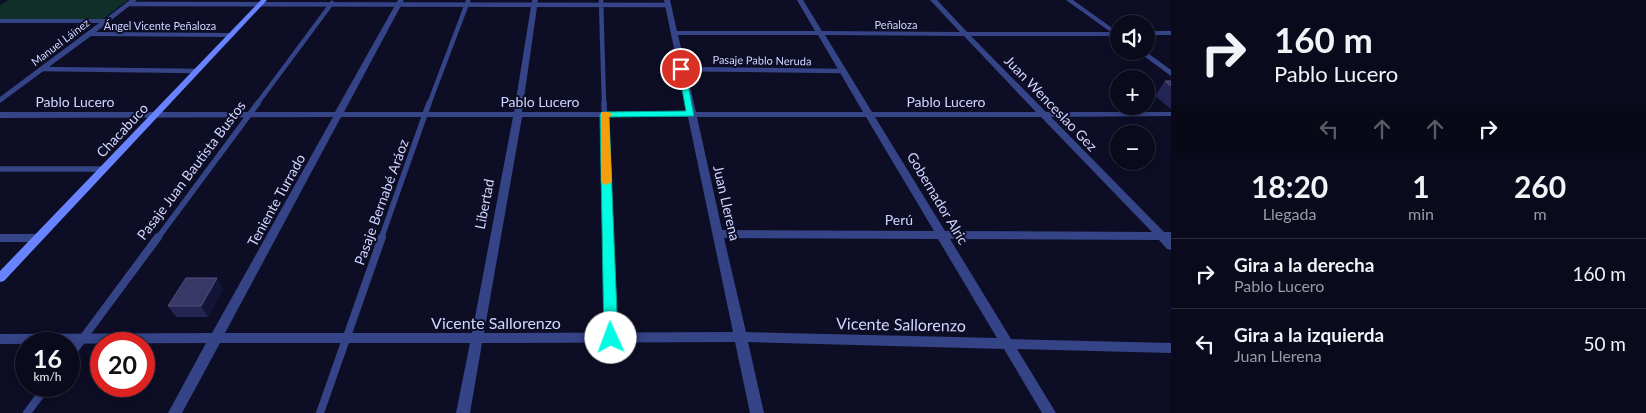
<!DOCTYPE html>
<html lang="es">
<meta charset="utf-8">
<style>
:root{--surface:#0a0a1c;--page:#181829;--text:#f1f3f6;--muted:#999aa3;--line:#2a2b3b}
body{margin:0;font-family:Lato,sans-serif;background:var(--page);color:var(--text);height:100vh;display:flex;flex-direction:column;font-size:19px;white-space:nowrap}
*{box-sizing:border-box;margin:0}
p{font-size:16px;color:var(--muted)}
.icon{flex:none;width:28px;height:28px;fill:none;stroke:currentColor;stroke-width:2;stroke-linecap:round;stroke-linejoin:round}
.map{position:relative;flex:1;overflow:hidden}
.drawer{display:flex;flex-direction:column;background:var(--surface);width:475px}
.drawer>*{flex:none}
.top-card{background:#0a0a1c;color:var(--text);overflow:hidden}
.controls{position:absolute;left:1110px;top:15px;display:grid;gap:10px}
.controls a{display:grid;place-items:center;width:45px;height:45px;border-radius:50%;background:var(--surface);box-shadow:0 2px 8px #0003,0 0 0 1px var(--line);font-size:25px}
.speed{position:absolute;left:15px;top:332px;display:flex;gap:10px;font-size:25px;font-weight:700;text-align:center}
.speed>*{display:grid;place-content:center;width:65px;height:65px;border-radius:50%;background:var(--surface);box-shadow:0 2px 8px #0003,0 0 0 1px var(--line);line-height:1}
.speed small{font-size:12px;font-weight:400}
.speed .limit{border:8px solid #d22;background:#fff;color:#111}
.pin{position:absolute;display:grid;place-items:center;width:42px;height:42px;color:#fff;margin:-21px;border:2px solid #fff;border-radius:50%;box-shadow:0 1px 5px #0007}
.me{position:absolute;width:55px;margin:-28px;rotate:358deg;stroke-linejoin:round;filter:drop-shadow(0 0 4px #0008)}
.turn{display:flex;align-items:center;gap:18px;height:105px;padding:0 20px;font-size:22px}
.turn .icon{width:65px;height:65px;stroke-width:2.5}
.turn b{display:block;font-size:35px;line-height:42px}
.lanes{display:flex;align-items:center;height:48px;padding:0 20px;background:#0003;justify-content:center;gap:25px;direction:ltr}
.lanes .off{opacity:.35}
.eta{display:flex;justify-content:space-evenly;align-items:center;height:85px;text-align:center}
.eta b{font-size:30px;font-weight:700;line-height:35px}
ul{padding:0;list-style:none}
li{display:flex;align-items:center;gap:15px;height:70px;padding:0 20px;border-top:1px solid var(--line)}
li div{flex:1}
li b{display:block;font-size:19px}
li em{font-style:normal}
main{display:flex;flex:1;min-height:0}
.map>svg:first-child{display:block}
</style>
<main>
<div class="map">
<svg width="1171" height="413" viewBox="0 0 1171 413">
<rect width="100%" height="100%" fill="#0d0e25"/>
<path fill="#102f28" d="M 9,0 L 128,0 L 103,19 L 0,19 L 0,5 Z"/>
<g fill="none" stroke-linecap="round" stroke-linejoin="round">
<path stroke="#354387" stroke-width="4.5" d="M 601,0 L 604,104
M 128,4 L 668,5
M 42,69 L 197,71
M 681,69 L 842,71
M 257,104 L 332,3
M 429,104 L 468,1"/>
<path stroke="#354387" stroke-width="5.5" d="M 604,103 L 608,239
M 0,169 L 104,169
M 157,239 L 258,103
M 381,239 L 429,103"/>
<path stroke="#354387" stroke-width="8" d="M 608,237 L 611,338
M 69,357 L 158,237
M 27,413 L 47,386
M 320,413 L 382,237"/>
<path fill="#354387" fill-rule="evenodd" d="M 130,0 L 137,0 L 96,32 L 231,33 L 234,35 L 231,37 L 91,36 L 0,103 L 0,97 L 99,23 L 0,23 L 0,19 L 105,19 Z
M 398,0 L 404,0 L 344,112 L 514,112 L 532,0 L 538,0 L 522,112 L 687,112 L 664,0 L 670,0 L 677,31 L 815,31 L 797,0 L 803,0 L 822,31 L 960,32 L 930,0 L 937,0 L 967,32 L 1119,32 L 1119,36 L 971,36 L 1046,112 L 1171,112 L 1171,116 L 1051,117 L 1164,232 L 1171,232 L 1171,250 L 1167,249 L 1159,240 L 950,239 L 1011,339 L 1171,343 L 1171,353 L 1017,349 L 1056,413 L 1042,413 L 1004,349 L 748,342 L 764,413 L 750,413 L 735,342 L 482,343 L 470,413 L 456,413 L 470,343 L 220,343 L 182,413 L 168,413 L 206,343 L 0,344 L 0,334 L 212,333 L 333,117 L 0,118 L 0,112 L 335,112 ZM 678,35 L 818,35 L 863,112 L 696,112 ZM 825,35 L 964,36 L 1036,112 L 872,112 ZM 341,117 L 513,117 L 472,333 L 225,333 ZM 522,117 L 688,117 L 733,332 L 484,333 ZM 697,117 L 866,117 L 934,231 L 722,230 ZM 875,117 L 1041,117 L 1152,232 L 945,231 ZM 724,238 L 938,239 L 997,338 L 746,332 Z
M 1146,31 L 1171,31 L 1171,35 L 1146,35 Z
M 0,234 L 38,234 L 43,238 L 38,242 L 0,242 Z"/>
<path fill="#354387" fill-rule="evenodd" d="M 1066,0 L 1073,0 L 1119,33 L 1119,38 Z
M 1137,51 L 1145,51 L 1171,70 L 1171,76 Z"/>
<path fill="#6883ff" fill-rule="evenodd" d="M 261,0 L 267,0 L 4,281 L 0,282 L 0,271 Z"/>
</g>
<path fill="#252554" d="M 1165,81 L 1171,81 L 1171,109 L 1155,96 Z
M 217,278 L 223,289 L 208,317 L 176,317 L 168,306 Z"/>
<path fill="#141439" d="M 217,278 L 223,289 L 208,317 L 201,306 Z"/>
<path fill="#373866" stroke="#50517e" d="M 1165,81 L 1171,81 L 1171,86 Z
M 186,278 L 217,278 L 201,306 L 168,306 Z"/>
<path fill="#00fce2" stroke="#00a493" d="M 678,67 L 685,69 L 694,116 L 609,117 L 618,338 L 616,342 L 606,342 L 604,338 L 600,114 L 604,112 L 686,111 Z"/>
<path fill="#f59e0b" d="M 601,112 L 608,112 L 613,114 L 609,117 L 612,182 L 606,185 L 601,182 Z"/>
<g text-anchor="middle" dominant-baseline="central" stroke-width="4" stroke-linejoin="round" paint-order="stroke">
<g font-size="11" fill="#d1d5ff" stroke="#0d0e25">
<text x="896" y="24">Peñaloza</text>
<text x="160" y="25">Ángel Vicente Peñaloza</text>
<text transform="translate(60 42) rotate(-37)">Manuel Láinez</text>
<text transform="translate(762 60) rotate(1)">Pasaje Pablo Neruda</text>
</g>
<g font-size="14" fill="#d1d5ff" stroke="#0d0e25">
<text x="75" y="101">Pablo Lucero</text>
<text x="540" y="101">Pablo Lucero</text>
<text x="946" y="101">Pablo Lucero</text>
<text transform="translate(1051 103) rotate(46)">Juan Wenceslao Gez</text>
<text transform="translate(122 130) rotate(-47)">Chacabuco</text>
<text transform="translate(191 170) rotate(-53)">Pasaje Juan Bautista Bustos</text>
<text transform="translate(938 198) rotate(59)">Gobernador Alric</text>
<text transform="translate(276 200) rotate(-61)">Teniente Turrado</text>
<text transform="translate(381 202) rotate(-70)">Pasaje Bernabé Aráoz</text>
<text transform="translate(727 203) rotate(77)">Juan Llerena</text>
<text transform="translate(484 204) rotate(-79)">Libertad</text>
<text x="899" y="219">Perú</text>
</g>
<g font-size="16" fill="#d1d5ff" stroke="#0d0e25">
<text x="496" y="322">Vicente Sallorenzo</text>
<text transform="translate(901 324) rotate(1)">Vicente Sallorenzo</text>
</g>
</g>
</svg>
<div class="controls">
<a><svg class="icon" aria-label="sound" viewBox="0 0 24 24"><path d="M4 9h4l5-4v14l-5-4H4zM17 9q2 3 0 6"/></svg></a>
<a>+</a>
<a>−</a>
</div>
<div class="speed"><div>16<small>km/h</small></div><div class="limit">20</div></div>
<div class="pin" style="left:681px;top:69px;background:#d93025"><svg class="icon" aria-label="arrive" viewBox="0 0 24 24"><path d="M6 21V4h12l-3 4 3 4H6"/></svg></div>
<svg class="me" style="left:611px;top:338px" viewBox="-20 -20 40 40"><circle r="19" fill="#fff"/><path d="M0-13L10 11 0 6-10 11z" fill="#00fce2"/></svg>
</div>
<section class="drawer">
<div class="top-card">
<div class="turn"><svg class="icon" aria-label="right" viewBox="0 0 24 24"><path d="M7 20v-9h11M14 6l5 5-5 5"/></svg><div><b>160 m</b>Pablo Lucero</div></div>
<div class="lanes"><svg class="icon off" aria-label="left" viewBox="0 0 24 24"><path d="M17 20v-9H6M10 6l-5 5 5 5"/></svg><svg class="icon off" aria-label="ahead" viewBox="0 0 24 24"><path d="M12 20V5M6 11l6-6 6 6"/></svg><svg class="icon off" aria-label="ahead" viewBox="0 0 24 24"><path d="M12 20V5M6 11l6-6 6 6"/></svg><svg class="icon" aria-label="right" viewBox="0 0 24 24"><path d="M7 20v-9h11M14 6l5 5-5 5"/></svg></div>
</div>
<div class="eta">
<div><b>18:20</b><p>Llegada</p></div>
<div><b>1</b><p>min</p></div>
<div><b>260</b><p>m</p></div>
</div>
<ul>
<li><svg class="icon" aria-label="right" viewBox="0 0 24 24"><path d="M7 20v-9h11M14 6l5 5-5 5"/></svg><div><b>Gira a la derecha</b><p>Pablo Lucero</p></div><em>160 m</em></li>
<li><svg class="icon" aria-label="left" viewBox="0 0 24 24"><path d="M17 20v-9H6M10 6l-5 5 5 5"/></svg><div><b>Gira a la izquierda</b><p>Juan Llerena</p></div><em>50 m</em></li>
</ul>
</section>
</main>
